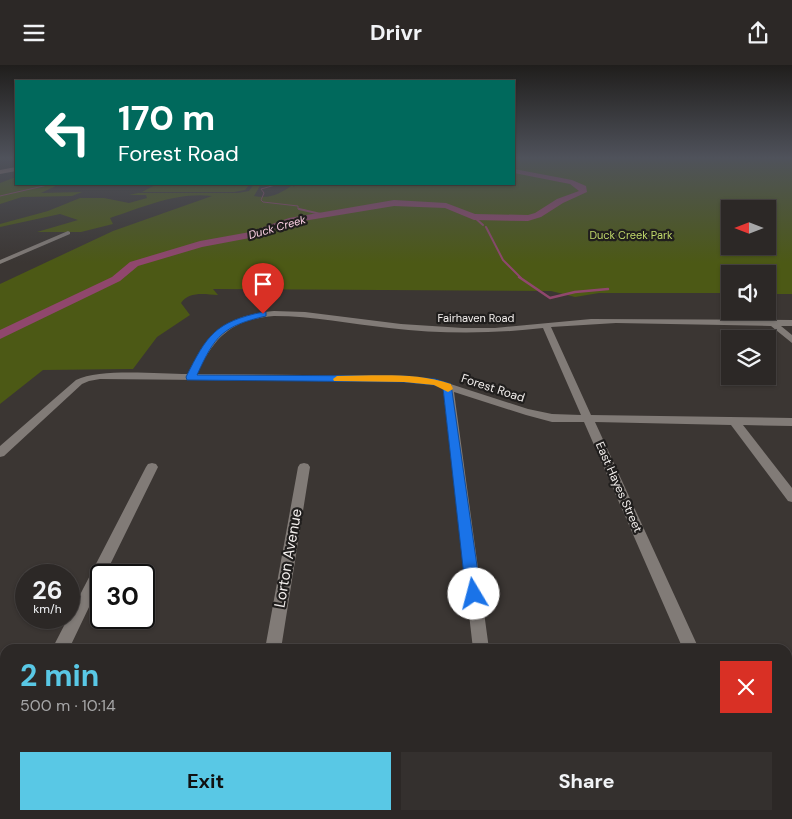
<!DOCTYPE html>
<meta charset="utf-8">
<style>
:root{--surface:#2c2826;--page:#34302e;--text:#f1f3f6;--muted:#a6a6a7;--line:#484443;--accent:#59c8e5}
body{margin:0;font-family:"DM Sans",sans-serif;background:var(--page);color:var(--text);height:100vh;display:flex;flex-direction:column;font-size:19px;white-space:nowrap}
*{box-sizing:border-box;margin:0}
p{font-size:16px;color:var(--muted)}
.icon{flex:none;width:28px;height:28px;fill:none;stroke:currentColor;stroke-width:2;stroke-linecap:round;stroke-linejoin:round}
.map{position:relative;flex:1;overflow:hidden}
.details{position:absolute;left:0px;top:579px;width:792px;height:176px;display:flex;flex-direction:column;background:var(--surface);border-radius:15px 15px 0 0;box-shadow:0 1px 4px #0004,0 0 0 1px var(--line)}
.details>*{flex:none}
.banner{position:absolute;left:15px;top:15px;width:500px;height:105px;border-radius:0px;box-shadow:0 1px 4px #0004,0 0 0 1px var(--line);background:#00695c;color:#fff;overflow:hidden}
.needle{width:32px;rotate:270deg}
.fabs{position:absolute;left:721px;top:135px;display:grid;gap:10px}
.fabs a{display:grid;place-items:center;width:55px;height:55px;border-radius:0px;background:var(--surface);box-shadow:0 1px 4px #0004,0 0 0 1px var(--line);font-size:25px}
.speed{position:absolute;left:15px;top:499px;display:flex;gap:10px;font-size:25px;font-weight:700;text-align:center}
.speed>*{display:grid;place-content:center;width:65px;height:65px;border-radius:50%;background:var(--surface);box-shadow:0 1px 4px #0004,0 0 0 1px var(--line);line-height:1}
.speed small{font-size:12px;font-weight:400}
.speed .limit{border:2px solid #111;border-radius:8px;background:#fff;color:#111}
.pin{position:absolute;display:grid;place-items:center;width:42px;height:42px;color:#fff;margin:-51px -21px;border-radius:50% 50% 50% 0;rotate:-45deg;box-shadow:0 0 5px #0007}
.pin .icon{rotate:45deg}
.me{position:absolute;width:55px;margin:-28px;rotate:352deg;stroke-linejoin:round;filter:drop-shadow(0 0 4px #0008)}
.turn{display:flex;align-items:center;gap:18px;height:105px;padding:0 20px;font-size:22px}
.turn .icon{width:65px;height:65px;stroke-width:2.5}
.turn b{display:block;font-size:35px;line-height:42px}
.round{display:grid;place-items:center;flex:none;width:52px;height:52px;border-radius:0px;background:var(--page)}
.head{display:flex;align-items:center;justify-content:space-between;height:85px;padding:0 20px}
h1{font-size:30px;font-weight:700;line-height:38px;color:var(--accent)}
.cta{display:flex;gap:10px;margin-top:auto;padding:10px 20px}
.cta a{flex:1;height:58px;border-radius:0px;background:var(--accent);color:#111;font-size:20px;font-weight:700;line-height:58px;text-align:center}
.cta a+a{background:var(--page);color:var(--text)}
header{display:flex;justify-content:space-between;align-items:center;height:65px;padding:0 20px;background:var(--surface);font-size:22px;font-weight:700}
.map>svg:first-child{display:block}
</style>
<header><svg class="icon" aria-label="menu" viewBox="0 0 24 24"><path d="M4 6h16M4 12h16M4 18h16"/></svg>Drivr<svg class="icon" aria-label="share" viewBox="0 0 24 24"><path d="M12 15V3M7 8l5-5 5 5M5 13v7h14v-7"/></svg></header>
<div class="map">
<svg width="792" height="754" viewBox="0 0 792 754">
<rect width="100%" height="100%" fill="#3b3633"/>
<path fill="#4c5915" fill-rule="evenodd" d="M 514,93 L 792,93 L 792,229 L 768,229 L 768,209 L 730,209 L 730,228 L 599,228 L 575,232 L 551,226 L 213,224 L 218,230 C 204,229 189,226 181,238 L 190,250 L 157,272 L 133,304 L 43,305 L 0,339 L 0,219 L 113,166 L 212,131 C 176,127 144,142 110,153 L 113,159 L 81,167 L 37,167 L 78,155 L 60,149 L 0,162 L 0,159 L 48,146 L 80,133 L 104,133 L 129,138 L 147,133 L 146,130 L 129,130 L 138,128 L 238,128 L 249,126 L 254,119 L 261,119 L 254,131 C 270,134 280,129 294,119 L 293,122 L 298,119 L 514,119 ZM 730,144 L 768,144 L 768,181 L 730,181 Z
M 16,112 L 16,119 L 60,119 L 41,128 L 82,127 L 72,131 L 22,132 L 0,139 L 0,118 Z
M 157,119 L 250,119 L 245,125 L 234,127 L 142,127 Z"/>
<g fill="none" stroke-linecap="round" stroke-linejoin="round">
<path stroke="#90476d" stroke-width="1" d="M 279,119 L 261,124 L 264,128 L 261,135 L 263,137 L 298,141 L 298,144 L 305,145
M 0,131 L 52,119"/>
<path stroke="#90476d" stroke-width="2" d="M 299,144 L 325,150
M 474,152 L 483,160
M 486,162 L 503,195 L 521,213"/>
<path stroke="#90476d" stroke-width="2.5" d="M 519,212 L 550,233 L 575,227 L 608,224"/>
<path fill="#90476d" fill-rule="evenodd" d="M 514,104 L 572,115 L 586,121 L 587,127 L 563,138 L 541,152 L 528,156 L 474,155 L 445,143 L 394,141 L 291,158 L 255,172 L 202,182 L 138,201 L 120,216 L 0,274 L 0,265 L 112,212 L 130,197 L 200,176 L 250,167 L 289,153 L 394,135 L 446,138 L 475,149 L 528,150 L 535,148 L 557,134 L 579,126 L 570,119 L 514,108 Z"/>
<path fill="#817b77" fill-rule="evenodd" d="M 68,166 L 70,167 L 70,169 L 0,199 L 0,195 Z
M 274,246 L 305,247 L 401,259 L 463,263 L 495,263 L 591,254 L 792,255 L 792,261 L 781,261 L 792,270 L 792,278 L 771,261 L 616,258 L 551,262 L 591,350 L 792,353 L 792,361 L 743,360 L 792,423 L 792,437 L 788,436 L 731,360 L 595,357 L 699,584 L 683,584 L 584,357 L 552,357 L 526,350 L 454,327 L 489,584 L 473,584 L 443,323 L 434,320 L 404,317 L 100,314 L 89,316 L 82,319 L 4,391 L 0,392 L 0,381 L 76,315 C 100,303 158,309 188,309 C 208,267 227,250 274,246 ZM 274,251 C 313,251 351,259 389,263 C 441,269 491,269 543,263 L 581,350 L 552,349 L 528,344 L 438,315 L 404,311 L 197,309 C 215,271 231,255 274,251 Z
M 152,398 L 156,399 L 158,402 L 105,510 L 101,510 L 101,517 L 69,584 L 52,584 L 146,402 L 148,399 Z
M 304,398 L 308,399 L 310,402 L 281,584 L 265,584 L 298,402 L 300,399 Z
M 788,676 L 792,676 L 792,694 L 788,694 Z
M 5,684 L 5,711 L 0,713 L 0,686 Z
M 233,750 L 253,750 L 252,754 L 232,754 Z
M 494,750 L 514,750 L 515,754 L 495,754 Z
M 756,750 L 777,750 L 778,754 L 757,754 Z"/>
<path fill="#a6807c" fill-rule="evenodd" d="M 16,102 L 16,106 L 0,109 L 0,105 Z"/>
</g>
<linearGradient id="sky" x2="0" y2="1"><stop stop-color="#201e1c"/><stop offset="0.47" stop-color="#4f525b"/><stop offset="1" stop-color="#4f525b" stop-opacity="0"/></linearGradient>
<rect width="792" height="198" fill="url(#sky)"/>
<path fill="#1a73e8" stroke="#114b97" d="M 263,247 L 266,247 L 266,251 C 223,261 215,270 197,310 L 404,311 L 435,314 L 451,319 L 481,529 L 479,534 L 474,536 L 469,534 L 466,529 L 443,323 L 434,320 L 404,317 L 187,315 L 186,312 C 207,270 215,257 263,247 Z"/>
<path fill="#f59e0b" d="M 337,311 C 375,311 415,307 451,319 L 453,324 L 448,327 L 434,320 L 404,317 L 334,316 L 333,314 Z"/>
<g text-anchor="middle" dominant-baseline="central" stroke-width="4.5" stroke-linejoin="round" paint-order="stroke">
<g font-size="11" font-style="italic" fill="#fdd1e5" stroke="#201e1d">
<text transform="translate(277 162) rotate(-16)">Duck Creek</text>
</g>
<g font-size="11" fill="#bfd769" stroke="#201e1d">
<text x="631" y="170">Duck Creek Park</text>
</g>
<g font-size="11" fill="#f3efed" stroke="#201e1d">
<text x="476" y="253">Fairhaven Road</text>
</g>
<g font-size="12" fill="#f3efed" stroke="#201e1d">
<text transform="translate(493 323) rotate(18)">Forest Road</text>
<text transform="translate(619 422) rotate(66)">East Hayes Street</text>
</g>
<g font-size="15" fill="#f3efed" stroke="#201e1d">
<text transform="translate(288 493) rotate(-80)">Lorton Avenue</text>
</g>
</g>
</svg>
<div class="fabs">
<a><svg class="needle" viewBox="-14 -14 28 28"><path d="M0-13l5 13h-10z" fill="#e53935"/><path d="M0 13l5-13h-10z" fill="#a6a6a7"/></svg></a>
<a><svg class="icon" aria-label="sound" viewBox="0 0 24 24"><path d="M4 9h4l5-4v14l-5-4H4zM17 9q2 3 0 6"/></svg></a>
<a><svg class="icon" aria-label="layers" viewBox="0 0 24 24"><path d="M12 4l9 5-9 5-9-5zM3 14l9 5 9-5"/></svg></a>
</div>
<div class="speed"><div>26<small>km/h</small></div><div class="limit">30</div></div>
<div class="pin" style="left:263px;top:249px;background:#d93025"><svg class="icon" aria-label="arrive" viewBox="0 0 24 24"><path d="M6 21V4h12l-3 4 3 4H6"/></svg></div>
<svg class="me" style="left:474px;top:529px" viewBox="-20 -20 40 40"><circle r="19" fill="#fff"/><path d="M0-13L10 11 0 6-10 11z" fill="#1a73e8"/></svg>
<div class="banner">
<div class="turn"><svg class="icon" aria-label="left" viewBox="0 0 24 24"><path d="M17 20v-9H6M10 6l-5 5 5 5"/></svg><div><b>170 m</b>Forest Road</div></div>
</div>
<section class="details">
<div class="head"><div><h1>2 min</h1><p>500 m · 10:14</p></div><a class="round" style="background:#d93025;color:#fff"><svg class="icon" aria-label="close" viewBox="0 0 24 24"><path d="M6 6l12 12M18 6L6 18"/></svg></a></div>
<div class="cta"><a>Exit</a><a>Share</a></div>
</section>
</div>
